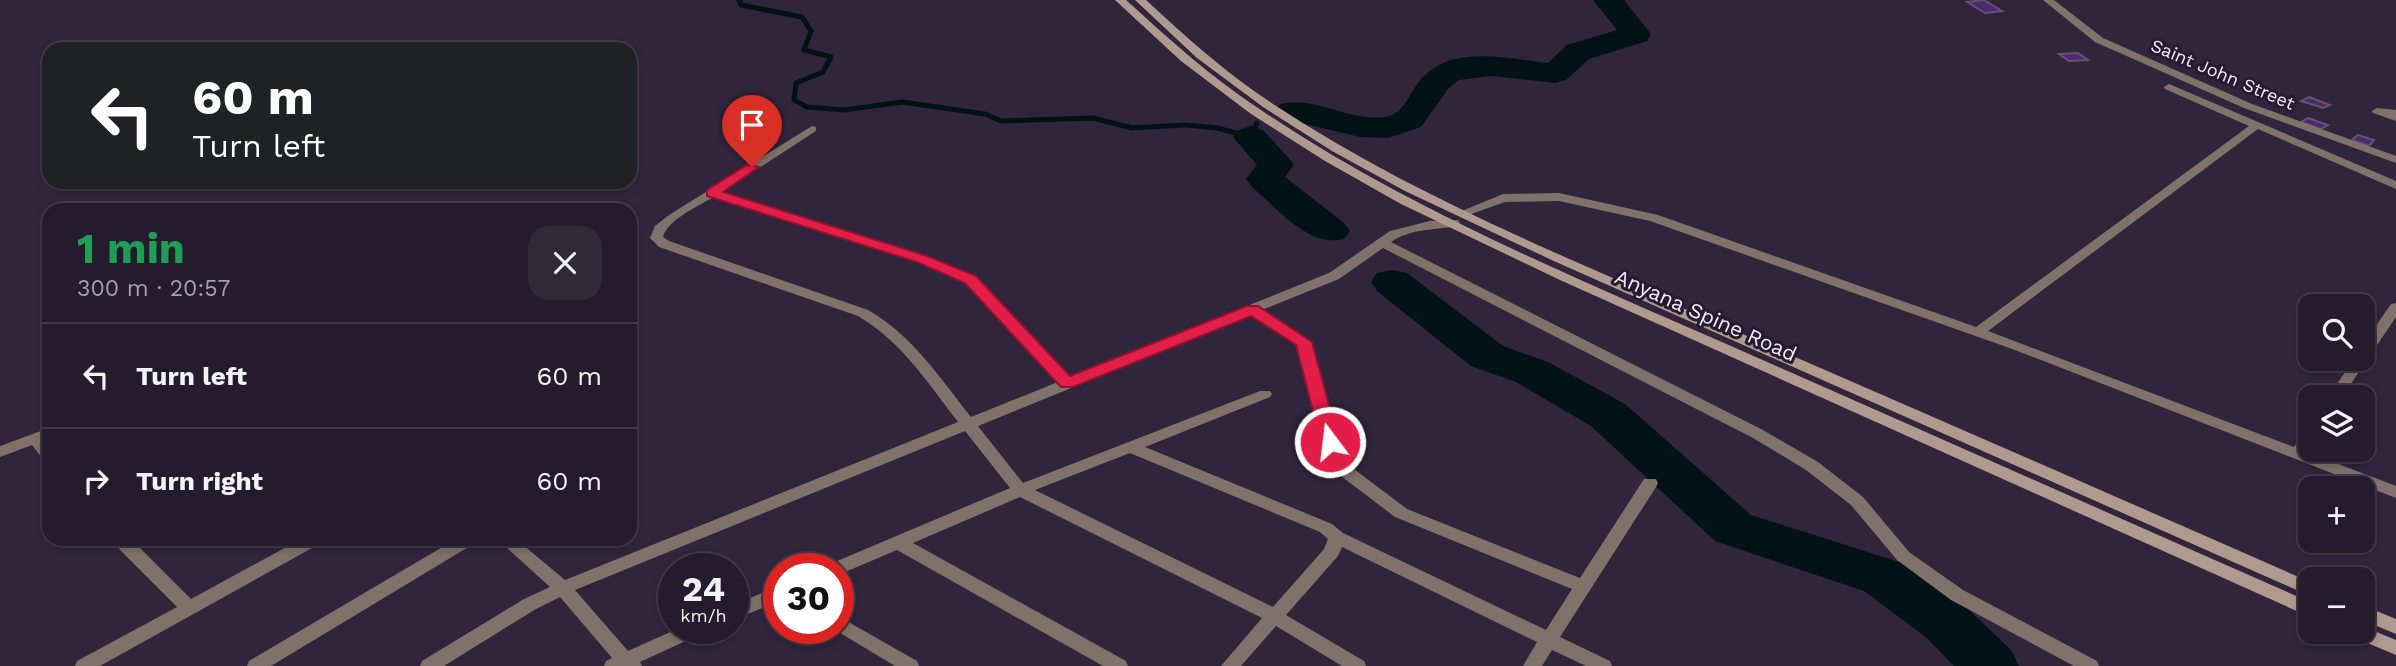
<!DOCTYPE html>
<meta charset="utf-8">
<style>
:root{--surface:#241c2c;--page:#302938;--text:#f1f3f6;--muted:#a3a1a9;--line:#413a48}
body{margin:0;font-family:"Work Sans",sans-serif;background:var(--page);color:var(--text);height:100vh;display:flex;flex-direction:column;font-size:26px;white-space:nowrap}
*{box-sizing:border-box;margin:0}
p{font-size:23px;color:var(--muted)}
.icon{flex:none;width:38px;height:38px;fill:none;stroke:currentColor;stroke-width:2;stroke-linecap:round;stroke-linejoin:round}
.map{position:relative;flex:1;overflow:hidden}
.side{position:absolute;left:42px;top:203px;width:595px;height:343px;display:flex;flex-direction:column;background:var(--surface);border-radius:21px;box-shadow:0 4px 10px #0003,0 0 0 2px var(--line)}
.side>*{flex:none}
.guide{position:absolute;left:42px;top:42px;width:595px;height:147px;border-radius:21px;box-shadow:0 4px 10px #0003,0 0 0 2px var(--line);background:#202124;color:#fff;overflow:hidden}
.controls{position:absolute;left:2298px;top:294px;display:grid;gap:14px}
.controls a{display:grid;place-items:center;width:77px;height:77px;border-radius:14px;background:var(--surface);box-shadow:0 4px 10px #0003,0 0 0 2px var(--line);font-size:35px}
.speed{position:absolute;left:658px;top:553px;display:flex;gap:14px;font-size:35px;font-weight:700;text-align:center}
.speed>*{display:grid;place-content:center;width:91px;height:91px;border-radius:50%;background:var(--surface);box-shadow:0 4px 10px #0003,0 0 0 2px var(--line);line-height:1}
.speed small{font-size:18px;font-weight:400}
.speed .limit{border:10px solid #d22;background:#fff;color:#111}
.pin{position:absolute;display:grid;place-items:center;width:60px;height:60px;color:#fff;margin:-72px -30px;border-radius:50% 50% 50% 0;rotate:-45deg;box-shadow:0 0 7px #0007}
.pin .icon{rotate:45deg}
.me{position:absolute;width:77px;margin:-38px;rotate:345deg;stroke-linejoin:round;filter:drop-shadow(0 0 5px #0008)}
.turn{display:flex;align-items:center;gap:24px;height:147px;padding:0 35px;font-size:32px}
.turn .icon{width:91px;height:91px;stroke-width:2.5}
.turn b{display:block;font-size:49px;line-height:60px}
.round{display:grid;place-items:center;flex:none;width:74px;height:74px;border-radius:21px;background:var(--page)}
.head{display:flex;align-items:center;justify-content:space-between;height:119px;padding:0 35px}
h1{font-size:42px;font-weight:700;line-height:52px;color:#1e9e55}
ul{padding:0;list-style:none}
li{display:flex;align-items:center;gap:21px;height:105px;padding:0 35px;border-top:2px solid var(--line)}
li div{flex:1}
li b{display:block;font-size:26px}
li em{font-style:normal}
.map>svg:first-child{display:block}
</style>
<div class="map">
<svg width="2396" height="666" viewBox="0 0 2396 666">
<rect width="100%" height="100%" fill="#30253b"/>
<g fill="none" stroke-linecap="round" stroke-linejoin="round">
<path stroke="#031214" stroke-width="5" d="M 739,0 L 741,5 L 802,17 L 811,31 L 804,50 L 831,57 L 823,72 L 796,83 L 794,100 L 807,107 L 844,110 L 902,102 L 985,114 L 1001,121 L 1093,118 L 1132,128 L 1185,125 L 1217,128 L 1251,137 L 1257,123"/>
<path fill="#031214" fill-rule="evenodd" d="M 1593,0 L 1624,0 L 1651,34 L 1647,41 L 1589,59 L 1566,80 L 1555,83 L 1492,76 L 1459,80 L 1448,89 L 1421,127 L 1388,138 L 1360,137 L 1280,118 L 1275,111 L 1280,104 C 1316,95 1349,122 1385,117 C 1406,114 1410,89 1424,76 C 1455,45 1509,59 1548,63 L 1567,45 L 1617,30 Z
M 1251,126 L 1263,130 L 1294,164 L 1285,177 L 1344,223 L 1350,231 L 1344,239 C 1309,248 1277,208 1252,187 L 1246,179 L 1257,165 L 1233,137 L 1239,130 Z
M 1392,270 L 1407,273 L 1503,346 L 1548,362 L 1625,404 L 1751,515 L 1902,563 L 1967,608 L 2011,650 L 2019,666 L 1954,666 L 1927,638 L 1864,591 L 1715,541 L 1591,426 L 1516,382 L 1471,366 L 1377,291 L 1371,282 L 1377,273 Z"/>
</g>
<path fill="#4f296f" stroke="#61556e" stroke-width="2" d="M 1984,0 L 2002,11 L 1985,13 L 1967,2 Z
M 2078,53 L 2088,60 L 2069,61 L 2059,54 Z
M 2309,97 L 2330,105 L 2323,108 L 2301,101 Z
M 2308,118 L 2328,125 L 2321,129 L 2301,122 Z
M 2358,135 L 2374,140 L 2369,146 L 2352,140 Z"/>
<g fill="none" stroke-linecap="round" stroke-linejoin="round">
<path fill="#7f726b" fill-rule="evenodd" d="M 2043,0 L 2054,0 L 2103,38 L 2252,104 L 2396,156 L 2396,163 L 2244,108 L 2095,42 Z
M 2169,84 L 2396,181 L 2396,189 L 2258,129 L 1988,331 L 2294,447 L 2305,431 L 2310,430 L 2310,447 L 2307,452 L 2396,486 L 2396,498 L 2015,350 L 1650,221 L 1559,201 L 1505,202 L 1463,217 L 1457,213 L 1503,194 L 1559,193 L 1658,215 L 1976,327 L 2249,126 L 2165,89 L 2164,87 Z
M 2377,108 L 2396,110 L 2396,121 L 2373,113 L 2372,111 Z
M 812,126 L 816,127 L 816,131 L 722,192 L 927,256 L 976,276 L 1070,377 L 1329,273 L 1390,231 L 1430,221 L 1458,220 L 1460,223 L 1458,226 C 1436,230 1411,228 1391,242 L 1763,430 L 1818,462 L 1863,497 L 1909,552 L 1963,590 L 2097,661 L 2099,666 L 2074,666 L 1951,600 L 1897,560 L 1851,505 L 1806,470 L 1753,438 L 1383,248 L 1339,279 L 1262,310 L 1311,342 L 1342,460 L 1407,509 L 1580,578 L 1644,479 L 1656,479 L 1658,483 L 1656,487 L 1560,637 L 1610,661 L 1612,666 L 1586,666 L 1552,650 L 1542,666 L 1523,666 L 1537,642 L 1342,547 L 1338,556 L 1286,615 L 1364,661 L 1366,666 L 1342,666 L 1276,626 L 1241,666 L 1221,666 L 1262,618 L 1020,497 L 913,543 L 1126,661 L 1128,666 L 1103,666 L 897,550 L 838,575 L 838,569 L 828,569 L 830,564 L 1010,488 L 965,431 L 575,590 L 628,651 L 679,628 L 706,628 L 703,633 L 640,662 L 642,666 L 604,666 L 606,661 L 612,658 L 560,597 L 536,609 L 444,666 L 420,666 L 422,661 L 524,599 L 550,587 L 497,539 L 516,539 L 565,580 L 958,422 C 928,383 901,341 858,316 L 659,247 L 650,238 L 655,226 L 669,215 ZM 713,197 L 917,262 L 966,282 L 1058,382 L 971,417 C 940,378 912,335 868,310 L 669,241 L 663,237 C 668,219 698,207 713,197 ZM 1251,315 L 1297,344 L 1329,467 L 1395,517 L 1572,589 L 1546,630 L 1343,533 L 1332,524 L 1145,447 L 1270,397 L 1272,394 L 1270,391 L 1260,391 L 1023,483 L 978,426 ZM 1130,453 L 1320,532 L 1328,539 L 1324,549 L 1273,607 L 1035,490 Z
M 2396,303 L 2396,317 L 2342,397 L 2328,397 L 2354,359 L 2362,359 L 2362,346 L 2391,304 Z
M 49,428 L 49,439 L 45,440 L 49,445 L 49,460 L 43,459 L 32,445 L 0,457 L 0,446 Z
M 112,539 L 152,539 L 150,543 L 140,548 L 191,599 L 301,539 L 323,539 L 321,543 L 100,666 L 75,666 L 77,661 L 177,607 L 121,551 Z
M 456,539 L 477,539 L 475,543 L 271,666 L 247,666 L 249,661 Z
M 779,586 L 779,601 L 733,620 L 733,605 Z
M 838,616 L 917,661 L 919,666 L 895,666 L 832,628 L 838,628 Z"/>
<path fill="#af9a8f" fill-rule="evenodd" d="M 1115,0 L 1126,0 C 1169,39 1212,78 1261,110 C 1415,214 1589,283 1758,358 C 1942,439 2126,521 2310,602 L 2310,617 L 1560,280 L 1401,204 L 1325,161 L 1251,114 L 1181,61 Z
M 1135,0 L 1146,0 C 1186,37 1227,74 1273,104 C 1417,199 1580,263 1738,332 C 1929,415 2119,498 2310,582 L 2310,596 L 1556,262 L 1405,191 L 1332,151 L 1263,107 L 1197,58 Z
M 2362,605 L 2396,619 L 2396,634 L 2362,620 Z
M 2362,626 L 2396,640 L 2396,655 L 2353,637 L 2350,632 L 2362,632 Z"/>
</g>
<path fill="#e11d48" stroke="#92132f" stroke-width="2" d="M 747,165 L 759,167 L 723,192 L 927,256 L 976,276 L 1070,376 L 1247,306 L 1258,306 L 1312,342 L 1339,442 L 1330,448 L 1321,442 L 1296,345 L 1251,316 L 1073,387 L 1061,387 L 965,283 L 917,262 L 707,196 L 707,190 Z"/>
<g text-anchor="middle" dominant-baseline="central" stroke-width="6" stroke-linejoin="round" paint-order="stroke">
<g font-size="18" fill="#f3ecfb" stroke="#261b31">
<text transform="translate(2223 74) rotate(23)">Saint John Street</text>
</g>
<g font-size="21" fill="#f3ecfb" stroke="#261b31">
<text transform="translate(1706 315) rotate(24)">Anyana Spine Road</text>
</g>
</g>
</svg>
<div class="controls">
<a><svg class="icon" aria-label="search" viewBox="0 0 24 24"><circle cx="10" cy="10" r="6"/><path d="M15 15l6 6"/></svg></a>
<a><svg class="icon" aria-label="layers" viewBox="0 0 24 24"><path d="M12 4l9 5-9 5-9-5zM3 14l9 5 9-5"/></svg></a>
<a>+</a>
<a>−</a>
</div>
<div class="speed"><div>24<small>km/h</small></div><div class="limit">30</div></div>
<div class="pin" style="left:752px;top:167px;background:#d93025"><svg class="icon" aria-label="arrive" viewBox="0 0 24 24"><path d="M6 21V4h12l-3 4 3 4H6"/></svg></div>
<svg class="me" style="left:1330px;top:442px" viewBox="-20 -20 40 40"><circle r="17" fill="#e11d48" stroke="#fff" stroke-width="3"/><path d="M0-11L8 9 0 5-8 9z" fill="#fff"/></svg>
<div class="guide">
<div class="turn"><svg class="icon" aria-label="left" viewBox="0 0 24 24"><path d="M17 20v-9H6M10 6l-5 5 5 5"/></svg><div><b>60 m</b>Turn left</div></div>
</div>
<section class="side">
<div class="head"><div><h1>1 min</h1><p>300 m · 20:57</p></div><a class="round"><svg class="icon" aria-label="close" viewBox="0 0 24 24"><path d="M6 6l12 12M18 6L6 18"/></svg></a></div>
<ul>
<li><svg class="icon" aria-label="left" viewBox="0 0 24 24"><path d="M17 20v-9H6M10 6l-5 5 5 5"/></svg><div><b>Turn left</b></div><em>60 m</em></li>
<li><svg class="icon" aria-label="right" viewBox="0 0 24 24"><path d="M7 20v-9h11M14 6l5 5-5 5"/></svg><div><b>Turn right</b></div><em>60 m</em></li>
</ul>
</section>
</div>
